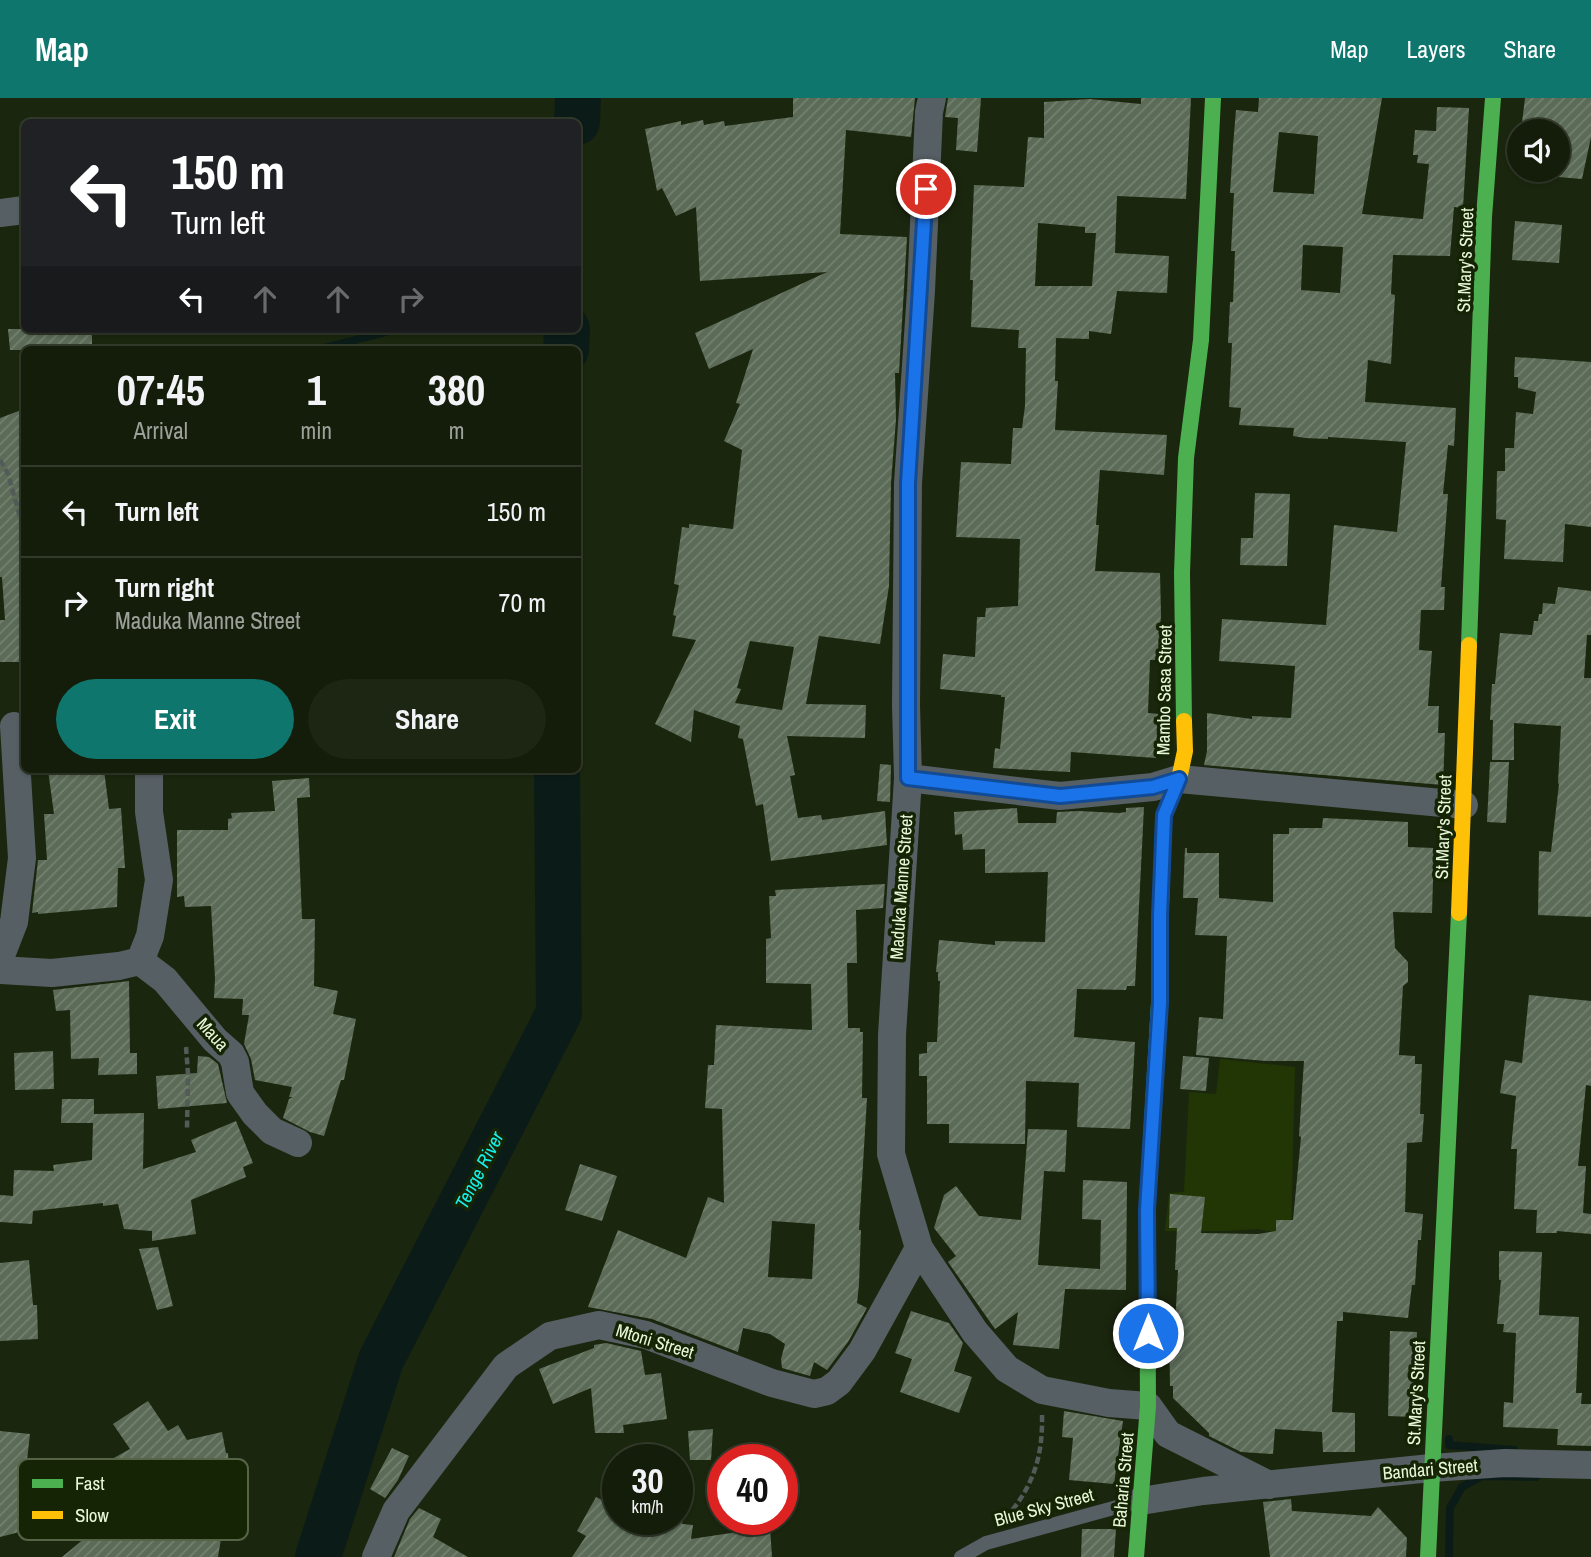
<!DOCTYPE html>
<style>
:root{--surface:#141c0a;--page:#1d2513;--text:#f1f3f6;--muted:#9da19c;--line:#333a2b;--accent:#0f766e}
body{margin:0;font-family:"Archivo Narrow",sans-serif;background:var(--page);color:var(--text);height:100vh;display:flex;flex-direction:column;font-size:26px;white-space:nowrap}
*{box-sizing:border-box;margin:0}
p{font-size:23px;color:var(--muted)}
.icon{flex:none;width:38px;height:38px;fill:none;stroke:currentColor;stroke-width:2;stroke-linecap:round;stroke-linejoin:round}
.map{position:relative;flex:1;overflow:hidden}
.panel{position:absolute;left:21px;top:248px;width:560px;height:427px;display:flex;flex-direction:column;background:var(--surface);border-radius:10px;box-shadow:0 2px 5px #0004,0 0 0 2px var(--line)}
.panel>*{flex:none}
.guide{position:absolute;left:21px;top:21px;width:560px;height:214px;border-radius:10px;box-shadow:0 2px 5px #0004,0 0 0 2px var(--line);background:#202124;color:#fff;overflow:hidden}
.controls{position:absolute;left:1507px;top:21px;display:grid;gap:14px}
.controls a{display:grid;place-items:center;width:63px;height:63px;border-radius:50%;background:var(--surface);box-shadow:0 2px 5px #0004,0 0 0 2px var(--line);font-size:35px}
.speed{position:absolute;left:602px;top:1346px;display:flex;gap:14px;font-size:35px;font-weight:700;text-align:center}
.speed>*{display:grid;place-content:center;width:91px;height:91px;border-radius:50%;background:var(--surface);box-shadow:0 2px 5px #0004,0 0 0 2px var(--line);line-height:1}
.speed small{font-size:18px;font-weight:400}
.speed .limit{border:10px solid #d22;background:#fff;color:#111}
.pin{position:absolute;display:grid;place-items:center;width:60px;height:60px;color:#fff;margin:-30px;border:4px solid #fff;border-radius:50%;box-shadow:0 2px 7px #0007}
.me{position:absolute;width:77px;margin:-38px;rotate:0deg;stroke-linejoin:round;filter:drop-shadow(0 0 5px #0008)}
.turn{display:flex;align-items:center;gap:24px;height:147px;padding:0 35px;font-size:32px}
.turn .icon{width:91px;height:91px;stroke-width:2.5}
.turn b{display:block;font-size:49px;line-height:60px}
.lanes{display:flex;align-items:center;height:66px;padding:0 35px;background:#0003;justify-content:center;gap:35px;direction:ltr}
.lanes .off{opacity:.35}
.eta{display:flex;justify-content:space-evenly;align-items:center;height:119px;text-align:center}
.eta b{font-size:42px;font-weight:700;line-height:49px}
.cta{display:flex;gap:14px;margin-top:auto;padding:14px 35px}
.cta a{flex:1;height:80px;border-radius:42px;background:var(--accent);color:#fff;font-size:28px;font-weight:700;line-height:80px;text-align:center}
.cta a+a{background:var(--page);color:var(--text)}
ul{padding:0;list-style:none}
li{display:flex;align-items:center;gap:21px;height:91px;padding:0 35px;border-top:2px solid var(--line)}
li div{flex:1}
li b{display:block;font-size:26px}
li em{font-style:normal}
header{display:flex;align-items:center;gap:42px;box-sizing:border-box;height:98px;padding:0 35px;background:var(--accent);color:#fff}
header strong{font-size:33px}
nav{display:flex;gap:38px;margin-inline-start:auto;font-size:24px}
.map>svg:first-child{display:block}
</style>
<header>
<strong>Map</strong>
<nav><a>Map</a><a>Layers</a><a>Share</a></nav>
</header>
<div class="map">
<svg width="1591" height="1459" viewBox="0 0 1591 1459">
<defs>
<pattern id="building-hatch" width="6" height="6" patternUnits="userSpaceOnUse" patternTransform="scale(1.75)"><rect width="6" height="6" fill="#5b6b58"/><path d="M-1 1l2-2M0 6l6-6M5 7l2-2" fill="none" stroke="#73816f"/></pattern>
</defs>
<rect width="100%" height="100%" fill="#1b260e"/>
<path fill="#213604" d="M 1220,961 L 1295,969 L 1291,1137 L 1257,1131 L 1226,1133 L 1165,1133 L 1169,1095 L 1184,1094 L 1189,994 L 1216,996 Z"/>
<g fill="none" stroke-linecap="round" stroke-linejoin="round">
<path stroke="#0b1c18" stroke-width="8" d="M 316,252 L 398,231
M 0,427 L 24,422
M 1449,1341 L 1449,1347 L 1514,1352
M 1449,1459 L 1450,1410 L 1462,1389 L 1482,1378 L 1536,1379"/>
<path stroke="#0b1c18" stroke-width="46" d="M 577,24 L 578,0
M 566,252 L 567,231
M 318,1459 L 381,1262 L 559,915 L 557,672"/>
</g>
<path fill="url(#building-hatch)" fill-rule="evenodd" d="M 793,0 L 915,0 L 911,39 L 846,32 L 840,136 L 907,139 L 899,275 L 895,275 L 896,321 L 891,385 L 889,488 L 880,546 L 819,538 L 806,606 L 866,607 L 865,640 L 787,638 L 795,677 L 790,678 L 798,720 L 821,717 L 822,722 L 885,713 L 887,747 L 771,763 L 763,706 L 756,708 L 743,641 L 738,640 L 740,628 L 694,612 L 691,644 L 655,626 L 696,542 L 672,538 L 676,518 L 673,517 L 679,487 L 674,486 L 682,429 L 689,430 L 689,426 L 733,431 L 742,352 L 724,343 L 740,306 L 736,305 L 753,251 L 709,271 L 695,235 L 827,174 L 700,183 L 696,109 L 676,118 L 662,90 L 657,93 L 645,31 L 681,23 L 681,27 L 703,22 L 704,27 L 724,23 L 725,28 L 793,19 ZM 750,543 L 794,549 L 782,612 L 735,605 L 741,591 L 737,590 Z
M 948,0 L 981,0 L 977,54 L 956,52 L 958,20 L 945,19 Z
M 1141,0 L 1191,0 L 1186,101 L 1117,98 L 1115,155 L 1169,158 L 1167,195 L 1117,193 L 1111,236 L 1089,233 L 1089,241 L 1056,240 L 1055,283 L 1058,283 L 1055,332 L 1167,337 L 1164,377 L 1100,372 L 1096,427 L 1099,427 L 1095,473 L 1160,475 L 1161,517 L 1158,562 L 1150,562 L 1148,615 L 1159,616 L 1156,660 L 1071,654 L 1070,674 L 993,670 L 995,650 L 1000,651 L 1005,599 L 1001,599 L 1001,597 L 940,591 L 943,556 L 975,559 L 977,519 L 985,519 L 986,510 L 1018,508 L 1020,441 L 956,439 L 961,364 L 1011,366 L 1013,330 L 1022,330 L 1025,308 L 1026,250 L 1018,250 L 1019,232 L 971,229 L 973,182 L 970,182 L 974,87 L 1024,89 L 1028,39 L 1044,40 L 1044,4 L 1090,1 L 1141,6 ZM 1038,125 L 1085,129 L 1085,135 L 1096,135 L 1092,188 L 1035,188 Z
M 1259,0 L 1382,0 L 1362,116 L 1423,121 L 1429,66 L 1417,65 L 1418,57 L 1413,57 L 1415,32 L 1436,33 L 1437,9 L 1469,10 L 1463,110 L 1454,109 L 1450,158 L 1393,157 L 1391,196 L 1395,197 L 1391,266 L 1368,262 L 1365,304 L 1456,310 L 1454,348 L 1448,347 L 1443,396 L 1448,396 L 1441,489 L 1445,489 L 1444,512 L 1421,512 L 1419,552 L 1432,553 L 1428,608 L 1439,608 L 1438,635 L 1445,635 L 1443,687 L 1204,667 L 1207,653 L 1207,615 L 1252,621 L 1252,618 L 1291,620 L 1295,568 L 1219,563 L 1222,521 L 1326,527 L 1334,427 L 1397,434 L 1406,344 L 1328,339 L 1328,341 L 1305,340 L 1293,338 L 1294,330 L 1239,327 L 1241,310 L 1229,309 L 1232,245 L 1228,245 L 1230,204 L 1233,204 L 1235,153 L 1231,153 L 1234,95 L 1230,95 L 1233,48 L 1236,12 L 1258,14 ZM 1279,34 L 1318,38 L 1314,96 L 1273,94 ZM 1303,147 L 1343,149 L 1340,195 L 1301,192 Z
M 1525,0 L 1591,0 L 1591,39 L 1582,81 L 1558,79 L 1558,33 L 1521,33 Z
M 1515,123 L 1562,127 L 1559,165 L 1512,162 Z
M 8,231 L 92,231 L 92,252 L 10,252 Z
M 1515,259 L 1591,264 L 1591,429 L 1565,426 L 1563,464 L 1504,461 L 1506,422 L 1496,421 L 1497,373 L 1505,373 L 1505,350 L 1514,350 L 1516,314 L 1533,316 L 1536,294 L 1518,290 L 1518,279 L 1514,279 Z
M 24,311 L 24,564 L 0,564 L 0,522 L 5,522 L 2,479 L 0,479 L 0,320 Z
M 1255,395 L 1290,396 L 1287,468 L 1240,467 L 1241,440 L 1253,440 Z
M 1558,489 L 1591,493 L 1591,537 L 1587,537 L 1584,580 L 1591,580 L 1591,819 L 1538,817 L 1539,753 L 1551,754 L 1559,686 L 1558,685 L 1561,628 L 1514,625 L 1514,662 L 1492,662 L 1493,622 L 1490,622 L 1492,586 L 1495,586 L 1500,535 L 1532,537 L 1534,523 L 1538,523 L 1539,516 L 1542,516 L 1543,505 L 1555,506 Z
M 1490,664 L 1509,664 L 1506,725 L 1487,724 Z
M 880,666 L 891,667 L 890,704 L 877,703 Z
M 48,672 L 104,672 L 109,711 L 121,710 L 125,770 L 118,770 L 117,809 L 38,816 L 38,814 L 32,815 L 38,762 L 47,762 L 44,716 L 54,716 Z
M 309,680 L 310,699 L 297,700 L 302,821 L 315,821 L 314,888 L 338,893 L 333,916 L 356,921 L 344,982 L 341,982 L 324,1038 L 310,1034 L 283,1020 L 289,1001 L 293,999 L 289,999 L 292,989 L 255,982 L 251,961 L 244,946 L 249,917 L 242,917 L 243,901 L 214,900 L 215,880 L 211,808 L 185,809 L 184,798 L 177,799 L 177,732 L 228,732 L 228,721 L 232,720 L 231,715 L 275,713 L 272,683 Z
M 1144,709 L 1135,888 L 1127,888 L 1126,892 L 1077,891 L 1074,939 L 1135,944 L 1130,1031 L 1077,1029 L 1079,985 L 1026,983 L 1025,1046 L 949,1045 L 949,1026 L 927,1026 L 927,978 L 919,978 L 919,956 L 927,955 L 927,944 L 937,944 L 940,883 L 938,883 L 938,874 L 936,874 L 939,842 L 995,847 L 995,843 L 1045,844 L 1048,774 L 985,775 L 985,751 L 963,752 L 962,736 L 955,737 L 954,714 L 1017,710 L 1018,725 L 1056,725 L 1057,714 L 1079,713 L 1119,715 L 1126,714 L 1126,710 Z
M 1323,720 L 1408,724 L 1408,749 L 1434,750 L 1432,815 L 1393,814 L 1395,850 L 1408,864 L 1408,884 L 1403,888 L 1399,957 L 1415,958 L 1415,966 L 1422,966 L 1420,1016 L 1424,1016 L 1422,1044 L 1407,1045 L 1405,1114 L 1423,1116 L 1421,1142 L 1418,1142 L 1415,1187 L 1412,1187 L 1408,1220 L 1343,1214 L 1343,1223 L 1337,1223 L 1332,1314 L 1355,1315 L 1355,1354 L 1323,1354 L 1322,1334 L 1275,1331 L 1273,1356 L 1241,1354 L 1209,1338 L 1209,1335 L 1173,1300 L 1173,1288 L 1170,1288 L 1169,1227 L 1175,1227 L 1178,1172 L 1175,1172 L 1177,1130 L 1169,1130 L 1170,1096 L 1205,1099 L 1201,1135 L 1258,1136 L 1276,1133 L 1276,1122 L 1293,1122 L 1301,1039 L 1299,1038 L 1304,963 L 1266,963 L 1196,957 L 1199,919 L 1223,921 L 1227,838 L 1195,837 L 1198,800 L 1183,800 L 1185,750 L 1187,750 L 1187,755 L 1219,755 L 1219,800 L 1273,804 L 1273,736 L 1289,736 L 1289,730 L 1322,730 Z
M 885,786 L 883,810 L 856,812 L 857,865 L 847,865 L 848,930 L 860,930 L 860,934 L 863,934 L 862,1000 L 867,1000 L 859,1132 L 861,1132 L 859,1186 L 857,1205 L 867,1210 L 848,1244 L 827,1272 L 814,1264 L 810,1278 L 782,1270 L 781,1261 L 785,1246 L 770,1236 L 743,1230 L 738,1254 L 652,1221 L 588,1209 L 618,1132 L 686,1160 L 708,1099 L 724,1105 L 722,1011 L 705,1010 L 708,967 L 714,967 L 716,927 L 812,932 L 811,886 L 766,885 L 766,841 L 771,840 L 769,798 L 776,798 L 775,792 ZM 772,1123 L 815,1126 L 812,1181 L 768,1179 Z
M 129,883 L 130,955 L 137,955 L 137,976 L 98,977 L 99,960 L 71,961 L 70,912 L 56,913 L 53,892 Z
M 1529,897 L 1591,903 L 1591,988 L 1586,987 L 1578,1068 L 1586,1068 L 1583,1115 L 1591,1116 L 1591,1136 L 1557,1133 L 1557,1135 L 1536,1135 L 1537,1112 L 1514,1111 L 1517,1051 L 1511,1051 L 1516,998 L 1500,995 L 1505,962 L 1522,965 Z
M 53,953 L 54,991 L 15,992 L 14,955 Z
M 198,958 L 209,959 L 218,966 L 227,1005 L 158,1011 L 156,978 L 197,975 Z
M 1183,958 L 1209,960 L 1206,993 L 1180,991 Z
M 62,1001 L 94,1001 L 94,1016 L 144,1015 L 143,1071 L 196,1054 L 191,1042 L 236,1023 L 253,1065 L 243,1069 L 246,1079 L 191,1102 L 196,1136 L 152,1143 L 152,1133 L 124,1131 L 118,1106 L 103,1108 L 103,1105 L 33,1113 L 32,1126 L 0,1124 L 0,1097 L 13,1098 L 14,1072 L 54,1073 L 53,1067 L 92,1062 L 93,1025 L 61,1025 Z
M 1028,1031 L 1067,1032 L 1065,1074 L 1044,1073 L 1038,1167 L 1100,1171 L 1101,1122 L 1082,1121 L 1083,1082 L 1127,1084 L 1126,1192 L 1065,1191 L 1059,1251 L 1013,1247 L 1018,1214 L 995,1231 L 948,1164 L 956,1158 L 934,1130 L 944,1097 L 956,1088 L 979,1118 L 1021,1122 Z
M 580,1066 L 617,1078 L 602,1123 L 565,1112 Z
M 158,1149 L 173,1208 L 157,1212 L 139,1151 Z
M 1499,1153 L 1542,1154 L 1539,1217 L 1579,1219 L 1576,1295 L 1582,1295 L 1581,1306 L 1591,1306 L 1591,1348 L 1557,1347 L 1558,1331 L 1503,1329 L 1504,1304 L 1513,1305 L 1516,1235 L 1503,1234 L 1504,1226 L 1497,1226 L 1501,1182 L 1499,1182 Z
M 29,1162 L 33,1207 L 37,1207 L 38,1241 L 0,1243 L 0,1165 Z
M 911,1213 L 949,1225 L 963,1245 L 954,1273 L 972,1279 L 959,1315 L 900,1294 L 912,1261 L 895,1255 Z
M 1390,1233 L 1417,1234 L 1413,1319 L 1388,1318 Z
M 606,1245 L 641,1253 L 645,1277 L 661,1275 L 667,1321 L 623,1327 L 624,1335 L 595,1335 L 591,1290 L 553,1306 L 539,1271 L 594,1250 L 594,1247 Z
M 148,1303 L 168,1333 L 178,1327 L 187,1342 L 222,1334 L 226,1355 L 228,1355 L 230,1386 L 218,1459 L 62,1459 L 126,1406 L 87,1417 L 79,1402 L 77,1403 L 69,1385 L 130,1351 L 113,1326 Z
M 1064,1313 L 1123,1323 L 1114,1386 L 1069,1382 L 1073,1340 L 1062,1339 Z
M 713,1331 L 711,1362 L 690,1362 L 688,1333 Z
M 0,1333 L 30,1336 L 24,1388 L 21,1390 L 31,1431 L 0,1439 Z
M 392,1350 L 409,1358 L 398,1382 L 385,1400 L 370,1391 Z
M 596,1399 L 618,1410 L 618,1421 L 683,1421 L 682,1426 L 693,1427 L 691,1441 L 770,1429 L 772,1459 L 572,1459 L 586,1438 L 577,1433 Z
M 1291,1401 L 1292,1413 L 1371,1418 L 1378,1409 L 1407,1440 L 1406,1459 L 1270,1459 L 1263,1404 Z
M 419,1410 L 441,1421 L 433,1439 L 468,1459 L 394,1459 L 410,1421 Z
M 1082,1431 L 1116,1431 L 1114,1459 L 1081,1459 Z"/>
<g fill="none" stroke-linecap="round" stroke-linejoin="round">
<path stroke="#525b57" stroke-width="4.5" stroke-dasharray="7 3.5" stroke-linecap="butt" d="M 0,362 L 8,376 L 24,433
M 186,949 L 188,976 L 187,1030
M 1006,1420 C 1034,1387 1043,1358 1042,1316"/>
<path stroke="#565f63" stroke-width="14" d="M 961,1459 L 986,1445 L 1139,1403"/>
<path stroke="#565f63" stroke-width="28" d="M 932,0 L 929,14 L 921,193 L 908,385 L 906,607 L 908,680 L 892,937 L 891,1056 L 919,1150 L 975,1234 L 1007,1271 L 1042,1292 L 1109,1305 L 1148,1308 L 1168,1336 L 1269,1387
M 0,115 L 24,112
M 908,680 L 1060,698 L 1153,689 L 1179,681 L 1464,707
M 0,860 L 14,824 L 22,760 L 14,628
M 140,863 L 165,882 L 215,942 L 231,956 L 235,964 L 240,995 L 255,1016 L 272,1033 L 298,1045
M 0,872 L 52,875 L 119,868 L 140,863 L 150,838 L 159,782 L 149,714 L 149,672
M 1141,1403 L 1203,1393 L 1431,1370 L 1505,1365 L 1591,1367
M 376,1459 L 396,1413 L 506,1268 L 550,1238 L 599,1227 L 646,1237 L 772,1285 L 814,1296 L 827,1293 L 839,1284 L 862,1253 L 919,1150"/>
<path stroke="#4caf50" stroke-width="16" d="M 1469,547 L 1484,119 L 1493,0
M 1184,623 L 1182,475 L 1186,360 L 1201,242 L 1213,0
M 1136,1459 L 1148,1308 L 1147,1112 L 1159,905 L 1160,836
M 1428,1459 L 1459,815"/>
<path stroke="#ffc107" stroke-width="16" d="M 1459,815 L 1469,547
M 1160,836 L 1164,717 L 1179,681 L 1185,653 L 1184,623"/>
</g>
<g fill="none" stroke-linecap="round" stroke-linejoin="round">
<defs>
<path id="route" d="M 926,91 L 908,385 L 908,680 L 1060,698 L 1153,689 L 1179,681 L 1164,717 L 1160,818 L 1160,905 L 1147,1112 L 1148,1235"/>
</defs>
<use href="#route" stroke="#114b97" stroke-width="18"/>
<use href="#route" stroke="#1a73e8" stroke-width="12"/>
</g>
<g text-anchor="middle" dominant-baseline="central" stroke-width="7" stroke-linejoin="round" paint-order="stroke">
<g font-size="18" fill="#e7f8d8" stroke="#162406">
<text transform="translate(1465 162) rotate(-88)">St.Mary's Street</text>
<text transform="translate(1164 592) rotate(-89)">Mambo Sasa Street</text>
<text transform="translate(1443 729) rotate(-88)">St.Mary's Street</text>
<text transform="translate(901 789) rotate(-86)">Maduka Manne Street</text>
<text transform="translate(213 936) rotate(48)">Maua</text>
<text transform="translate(655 1243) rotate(17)">Mtoni Street</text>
<text transform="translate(1416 1295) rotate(-87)">St.Mary's Street</text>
<text transform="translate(1430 1371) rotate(-5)">Bandari Street</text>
<text transform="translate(1123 1382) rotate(-85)">Baharia Street</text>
<text transform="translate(1044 1409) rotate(-15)">Blue Sky Street</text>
</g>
<g font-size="19" font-style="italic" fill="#15f1e9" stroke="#162406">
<text transform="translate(479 1072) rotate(-63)">Tenge River</text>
</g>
</g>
<rect x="18" y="1361" width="230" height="81" rx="10" fill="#162406" stroke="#556445" stroke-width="2"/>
<rect x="32" y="1381" width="31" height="9" fill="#4caf50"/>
<rect x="32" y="1413" width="31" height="8" fill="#ffc107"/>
<g font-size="19" fill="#e7f8d8">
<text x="75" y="1392">Fast</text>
<text x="75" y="1424">Slow</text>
</g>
</svg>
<div class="controls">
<a><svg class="icon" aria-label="sound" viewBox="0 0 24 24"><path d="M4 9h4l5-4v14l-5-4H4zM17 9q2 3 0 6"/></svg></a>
</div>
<div class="speed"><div>30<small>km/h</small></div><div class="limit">40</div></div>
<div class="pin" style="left:926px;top:91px;background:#d93025"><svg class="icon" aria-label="arrive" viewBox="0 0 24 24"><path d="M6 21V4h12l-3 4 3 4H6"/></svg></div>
<svg class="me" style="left:1148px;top:1235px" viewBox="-20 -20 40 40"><circle r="17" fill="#1a73e8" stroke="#fff" stroke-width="3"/><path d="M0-11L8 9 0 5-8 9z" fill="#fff"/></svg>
<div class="guide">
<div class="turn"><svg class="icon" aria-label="left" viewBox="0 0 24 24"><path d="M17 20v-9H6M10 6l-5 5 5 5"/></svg><div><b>150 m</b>Turn left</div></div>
<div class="lanes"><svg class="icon" aria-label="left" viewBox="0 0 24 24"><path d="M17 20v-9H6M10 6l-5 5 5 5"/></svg><svg class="icon off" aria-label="ahead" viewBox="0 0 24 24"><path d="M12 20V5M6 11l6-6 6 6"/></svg><svg class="icon off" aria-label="ahead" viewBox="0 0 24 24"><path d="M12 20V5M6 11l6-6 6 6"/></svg><svg class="icon off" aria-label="right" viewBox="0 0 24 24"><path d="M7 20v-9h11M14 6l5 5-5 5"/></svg></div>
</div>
<section class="panel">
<div class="eta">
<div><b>07:45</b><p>Arrival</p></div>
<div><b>1</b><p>min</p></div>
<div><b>380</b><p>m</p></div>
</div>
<ul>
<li><svg class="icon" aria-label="left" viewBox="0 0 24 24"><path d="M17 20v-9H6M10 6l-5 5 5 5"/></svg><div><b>Turn left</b></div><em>150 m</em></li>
<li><svg class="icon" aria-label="right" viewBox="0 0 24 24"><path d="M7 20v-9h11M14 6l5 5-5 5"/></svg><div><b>Turn right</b><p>Maduka Manne Street</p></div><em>70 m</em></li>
</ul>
<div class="cta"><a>Exit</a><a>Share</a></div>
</section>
</div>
